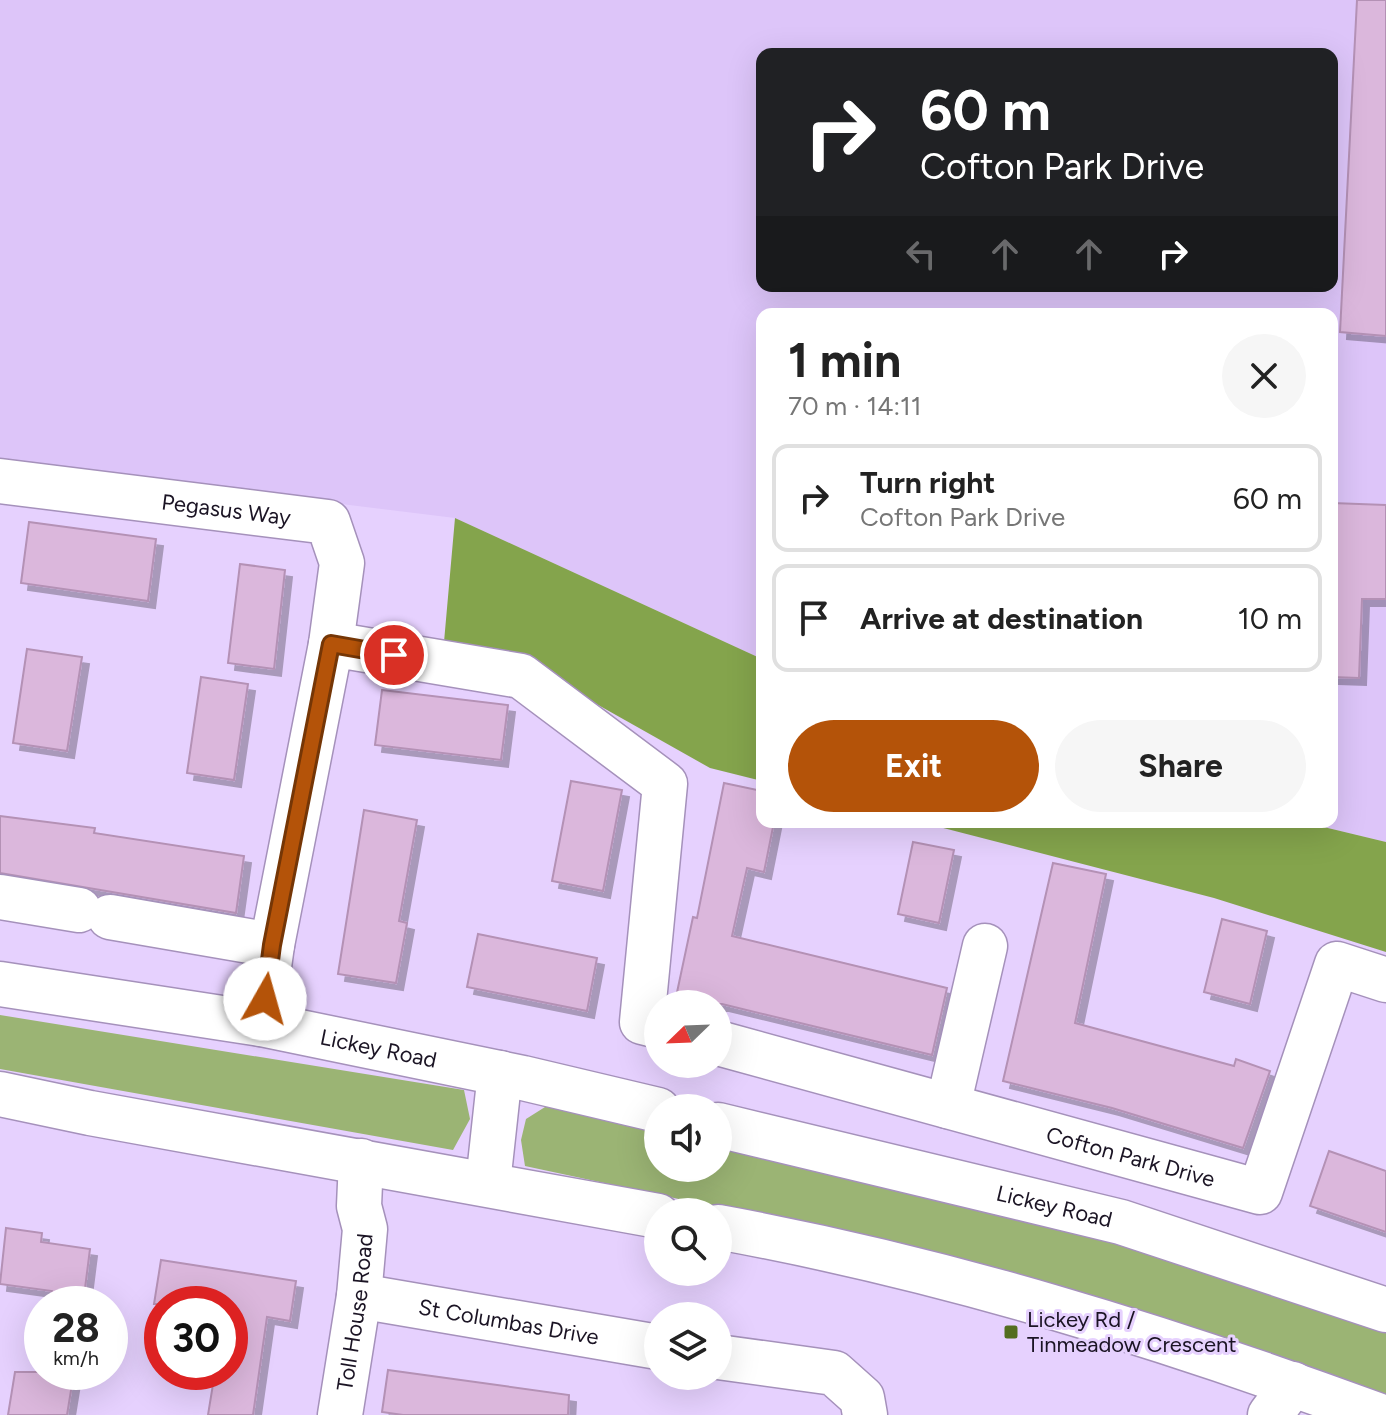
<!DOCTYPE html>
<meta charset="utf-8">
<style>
:root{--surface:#fff;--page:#f6f6f6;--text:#222;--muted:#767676;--line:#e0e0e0;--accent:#b45309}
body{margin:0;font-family:Figtree,sans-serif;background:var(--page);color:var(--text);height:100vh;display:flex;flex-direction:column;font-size:30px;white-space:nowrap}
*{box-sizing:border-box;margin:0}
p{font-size:26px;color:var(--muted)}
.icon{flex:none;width:44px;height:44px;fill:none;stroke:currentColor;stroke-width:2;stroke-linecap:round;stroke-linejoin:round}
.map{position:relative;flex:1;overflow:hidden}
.details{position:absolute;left:756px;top:308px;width:582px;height:520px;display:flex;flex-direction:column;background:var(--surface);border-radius:16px;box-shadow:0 8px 32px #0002}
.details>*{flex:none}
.hud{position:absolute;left:756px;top:48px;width:582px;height:244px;border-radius:16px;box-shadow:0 8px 32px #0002;background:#202124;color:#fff;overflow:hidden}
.needle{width:52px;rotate:247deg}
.fabs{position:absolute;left:644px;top:990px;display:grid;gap:16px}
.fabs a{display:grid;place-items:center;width:88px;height:88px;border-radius:50%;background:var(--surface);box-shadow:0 8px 32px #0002;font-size:40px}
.speed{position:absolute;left:24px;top:1286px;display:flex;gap:16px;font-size:40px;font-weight:700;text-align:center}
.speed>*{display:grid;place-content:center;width:104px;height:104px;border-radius:50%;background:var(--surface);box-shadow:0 8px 32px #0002;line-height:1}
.speed small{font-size:20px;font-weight:400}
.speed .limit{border:12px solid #d22;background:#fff;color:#111}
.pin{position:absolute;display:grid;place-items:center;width:68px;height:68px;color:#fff;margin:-34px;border:4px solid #fff;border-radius:50%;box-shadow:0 2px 8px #0007}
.me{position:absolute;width:88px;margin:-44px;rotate:7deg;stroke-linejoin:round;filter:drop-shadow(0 0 6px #0008)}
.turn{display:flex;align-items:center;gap:28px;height:168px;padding:0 32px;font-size:36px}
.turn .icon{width:104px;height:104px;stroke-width:2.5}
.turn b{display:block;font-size:56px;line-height:68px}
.lanes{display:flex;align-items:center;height:76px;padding:0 32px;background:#0003;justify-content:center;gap:40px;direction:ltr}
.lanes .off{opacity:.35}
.round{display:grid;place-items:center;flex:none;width:84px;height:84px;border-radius:42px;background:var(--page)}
.overview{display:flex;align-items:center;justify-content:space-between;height:136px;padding:0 32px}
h1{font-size:48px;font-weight:700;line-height:60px}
.primary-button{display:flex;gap:16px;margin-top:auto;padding:16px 32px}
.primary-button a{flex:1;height:92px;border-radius:48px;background:var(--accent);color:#fff;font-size:32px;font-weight:700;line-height:92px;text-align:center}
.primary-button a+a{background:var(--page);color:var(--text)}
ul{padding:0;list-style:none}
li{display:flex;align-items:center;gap:24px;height:108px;margin:0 16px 12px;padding:0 16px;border:4px solid var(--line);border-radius:16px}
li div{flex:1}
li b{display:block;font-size:30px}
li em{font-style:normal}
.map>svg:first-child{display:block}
</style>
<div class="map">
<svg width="1386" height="1415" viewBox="0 0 1386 1415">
<defs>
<filter id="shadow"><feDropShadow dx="7" dy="7" stdDeviation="0" flood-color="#0004"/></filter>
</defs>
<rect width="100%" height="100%" fill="#e6d1fe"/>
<path fill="#ddc5f9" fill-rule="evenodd" d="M 0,0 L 1386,0 L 1386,842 L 1303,822 L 1332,822 L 1332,314 L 762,314 L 762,659 L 455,518 L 0,462 ZM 762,54 L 1332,54 L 1332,286 L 762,286 Z"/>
<path fill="#9bb474" d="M 0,1015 L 464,1090 L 470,1119 L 453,1150 L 0,1069 Z
M 553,1102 L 658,1127 L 658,1168 L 718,1168 L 718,1142 L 1092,1231 L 1386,1329 L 1386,1397 L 1097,1297 L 796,1224 L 525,1166 L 521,1140 L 526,1119 Z"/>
<path fill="#84a44c" d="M 455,518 L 762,659 L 762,781 L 710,768 L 513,657 L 444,642 Z
M 920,822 L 1303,822 L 1386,842 L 1386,952 L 1214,898 Z"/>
<path fill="#dbb7dc" stroke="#b491b5" stroke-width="2" filter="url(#shadow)" d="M 1357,0 L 1386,0 L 1386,336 L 1340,332 Z
M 1332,503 L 1386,505 L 1386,599 L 1362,599 L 1359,678 L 1332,677 Z
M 29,522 L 156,539 L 148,601 L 21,583 Z
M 240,564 L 285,570 L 274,669 L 228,663 Z
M 27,649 L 82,657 L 67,751 L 13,743 Z
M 201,677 L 248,684 L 234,780 L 187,773 Z
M 382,690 L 508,705 L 501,760 L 375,745 Z
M 571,781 L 622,790 L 603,891 L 552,881 Z
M 724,783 L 762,791 L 762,822 L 774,822 L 764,872 L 747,868 L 732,936 L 947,988 L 932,1055 L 722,1004 L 706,1004 L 676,997 L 693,917 L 697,918 Z
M 364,810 L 417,820 L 399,921 L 407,923 L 396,983 L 338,974 Z
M 0,816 L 95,828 L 94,833 L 244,856 L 236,913 L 0,873 Z
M 913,842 L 954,850 L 939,923 L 898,914 Z
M 1053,863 L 1106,874 L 1075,1023 L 1234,1066 L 1236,1059 L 1270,1071 L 1243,1148 L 1112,1108 L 1003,1081 Z
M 1222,919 L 1267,931 L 1250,1004 L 1204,992 Z
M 478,934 L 597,958 L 587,1011 L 467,987 Z
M 1329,1151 L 1386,1171 L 1386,1232 L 1310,1206 Z
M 6,1228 L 42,1233 L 41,1242 L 90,1249 L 83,1304 L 51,1300 L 52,1291 L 0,1284 Z
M 161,1260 L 296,1281 L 290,1321 L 267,1317 L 253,1415 L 208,1415 L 215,1372 L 230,1372 L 230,1304 L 154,1304 Z
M 388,1370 L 569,1395 L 568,1415 L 403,1415 L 382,1412 Z
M 15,1372 L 74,1372 L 67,1415 L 8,1415 Z"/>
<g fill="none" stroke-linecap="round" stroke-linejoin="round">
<defs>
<g id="minor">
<path id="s1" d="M 0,481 L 328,522 L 342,563 L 331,644"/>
<path d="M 0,897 L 79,910"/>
<path d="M 110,917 L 272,945"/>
<path d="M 261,1024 L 272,945 L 331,644 L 521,676 L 665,784 L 642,1022 L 658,1026"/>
<path id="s2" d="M 718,1043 L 1260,1192 L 1337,964 L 1386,980"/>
<path d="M 948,1106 L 985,946"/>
<path id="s3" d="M 359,1296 L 658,1347"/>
<path d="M 718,1357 L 834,1373 L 862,1398 L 865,1415"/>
<path id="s4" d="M 340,1415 L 359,1296 L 365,1229 L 359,1206 L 361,1161"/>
<path d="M 1270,1415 L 1293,1384"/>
</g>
<g id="major">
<path id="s5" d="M 0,984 L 261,1024 L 523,1078 L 658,1110"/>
<path d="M 0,1094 L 90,1113 L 658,1216"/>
<path id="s6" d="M 718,1125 L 1121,1222 L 1386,1310"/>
<path d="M 488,1183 L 500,1073"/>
<path d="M 718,1227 C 943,1268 1163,1336 1377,1415"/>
</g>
</defs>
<use href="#minor" stroke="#a591bb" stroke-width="47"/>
<use href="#major" stroke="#a591bb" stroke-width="47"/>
<use href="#minor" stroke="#fff" stroke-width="44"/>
<use href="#major" stroke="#fff" stroke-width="44"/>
</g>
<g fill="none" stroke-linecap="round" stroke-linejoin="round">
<defs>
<path id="route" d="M 265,999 L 272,945 L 331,644 L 394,655"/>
</defs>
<use href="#route" stroke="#753606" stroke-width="20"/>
<use href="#route" stroke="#b45309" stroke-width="14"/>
</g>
<rect fill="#536d1f" stroke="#e6d1fe" stroke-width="3" x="1003" y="1324" width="16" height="16" rx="4"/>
<g text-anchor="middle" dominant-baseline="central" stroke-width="6" stroke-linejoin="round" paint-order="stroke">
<g font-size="22" fill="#1b1424" stroke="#e6d1fe">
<text stroke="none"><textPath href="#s1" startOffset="228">Pegasus Way</textPath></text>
<text stroke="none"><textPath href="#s5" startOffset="384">Lickey Road</textPath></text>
<text stroke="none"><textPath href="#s2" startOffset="428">Cofton Park Drive</textPath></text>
<text stroke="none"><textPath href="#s6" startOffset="346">Lickey Road</textPath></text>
<text stroke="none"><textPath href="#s4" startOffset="104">Toll House Road</textPath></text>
<text stroke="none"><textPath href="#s3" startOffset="152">St Columbas Drive</textPath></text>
</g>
<g font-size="22" fill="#1b1424" stroke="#e6d1fe" text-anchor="start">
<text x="1027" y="1319">Lickey Rd /<tspan x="1027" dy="25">Tinmeadow Crescent</tspan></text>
</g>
</g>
</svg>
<div class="fabs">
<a><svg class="needle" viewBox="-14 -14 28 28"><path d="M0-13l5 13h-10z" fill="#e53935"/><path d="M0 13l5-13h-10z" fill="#767676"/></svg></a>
<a><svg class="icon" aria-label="sound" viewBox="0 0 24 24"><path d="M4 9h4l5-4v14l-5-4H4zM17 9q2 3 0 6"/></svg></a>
<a><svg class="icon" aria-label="search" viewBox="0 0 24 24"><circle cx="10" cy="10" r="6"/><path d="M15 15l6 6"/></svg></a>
<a><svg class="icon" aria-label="layers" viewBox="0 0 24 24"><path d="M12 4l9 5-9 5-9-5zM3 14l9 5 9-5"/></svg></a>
</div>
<div class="speed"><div>28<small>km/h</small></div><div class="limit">30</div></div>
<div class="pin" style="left:394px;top:655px;background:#d93025"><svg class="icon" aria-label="arrive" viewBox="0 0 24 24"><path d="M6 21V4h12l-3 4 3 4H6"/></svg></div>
<svg class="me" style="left:265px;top:999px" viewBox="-20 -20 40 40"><circle r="19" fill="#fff"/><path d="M0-13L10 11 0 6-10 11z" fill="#b45309"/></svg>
<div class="hud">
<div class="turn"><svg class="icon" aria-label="right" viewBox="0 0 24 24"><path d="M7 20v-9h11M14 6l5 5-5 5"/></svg><div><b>60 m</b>Cofton Park Drive</div></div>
<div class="lanes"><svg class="icon off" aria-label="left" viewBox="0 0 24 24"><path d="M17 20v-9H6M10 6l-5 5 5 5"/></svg><svg class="icon off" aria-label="ahead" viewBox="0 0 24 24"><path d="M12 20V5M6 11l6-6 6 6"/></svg><svg class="icon off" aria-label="ahead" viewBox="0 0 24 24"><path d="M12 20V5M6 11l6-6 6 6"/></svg><svg class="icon" aria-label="right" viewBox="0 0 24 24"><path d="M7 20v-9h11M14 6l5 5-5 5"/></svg></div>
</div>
<section class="details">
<div class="overview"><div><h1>1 min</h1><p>70 m · 14:11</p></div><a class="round"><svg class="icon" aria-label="close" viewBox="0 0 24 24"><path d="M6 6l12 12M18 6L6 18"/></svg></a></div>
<ul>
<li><svg class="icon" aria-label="right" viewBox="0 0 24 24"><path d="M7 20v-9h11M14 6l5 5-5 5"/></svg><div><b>Turn right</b><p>Cofton Park Drive</p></div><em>60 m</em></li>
<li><svg class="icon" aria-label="arrive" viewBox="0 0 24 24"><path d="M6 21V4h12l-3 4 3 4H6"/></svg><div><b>Arrive at destination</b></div><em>10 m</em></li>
</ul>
<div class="primary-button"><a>Exit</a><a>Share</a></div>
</section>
</div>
